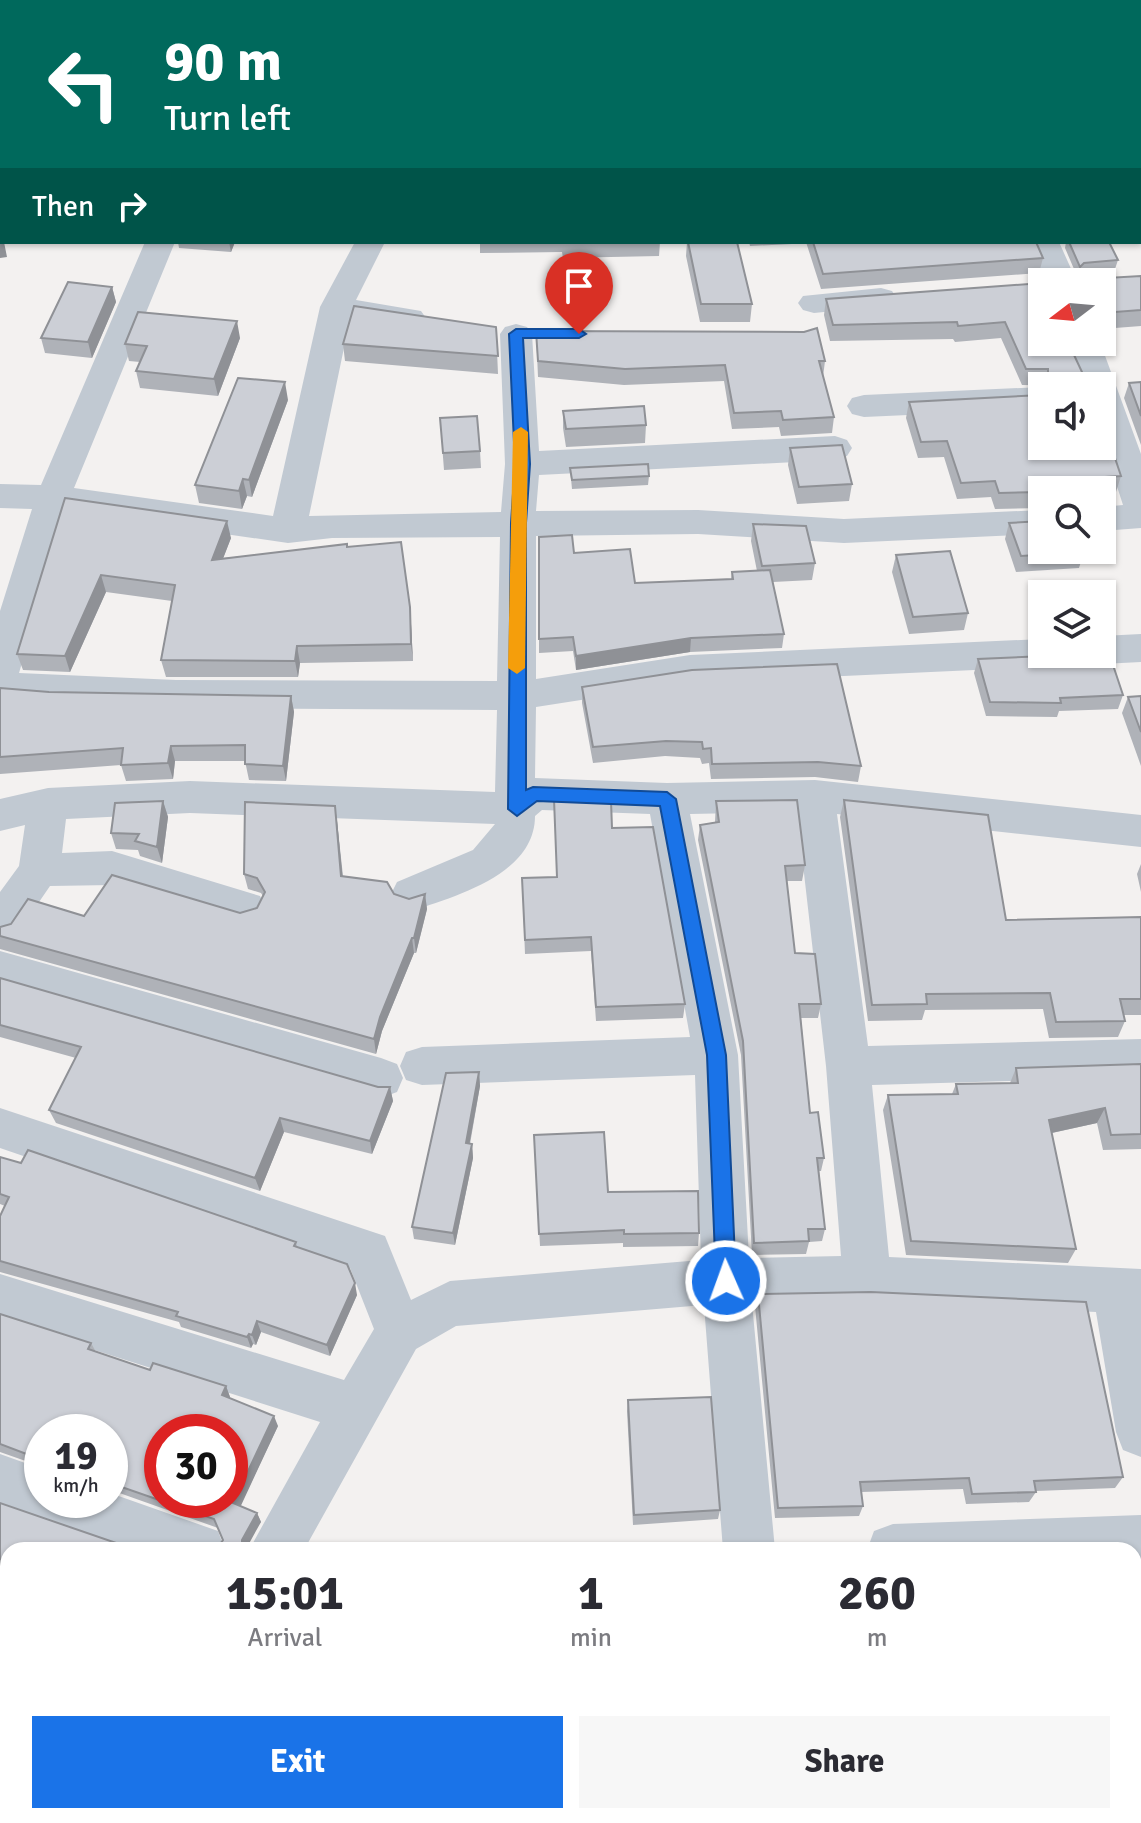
<!DOCTYPE html>
<style>
:root{--surface:#fff;--page:#f7f7f7;--text:#2b2b33;--muted:#7c7c81;--accent:#1a73e8}
body{margin:0;font-family:Signika,sans-serif;background:var(--page);color:var(--text);height:100vh;display:flex;flex-direction:column;font-size:30px;white-space:nowrap}
*{box-sizing:border-box;margin:0}
p{font-size:26px;color:var(--muted)}
.icon{flex:none;width:44px;height:44px;fill:none;stroke:currentColor;stroke-width:2;stroke-linecap:round;stroke-linejoin:round}
.map{position:relative;flex:1;overflow:hidden}
.side{position:absolute;left:0px;top:1542px;width:1142px;height:282px;display:flex;flex-direction:column;background:var(--surface);border-radius:24px 24px 0 0;box-shadow:0 2px 6px #0004}
.side>*{flex:none}
.guide{position:absolute;left:0px;top:0px;width:1142px;height:244px;box-shadow:0 2px 6px #0004;background:#00695c;color:#fff;overflow:hidden}
.needle{width:52px;rotate:254deg}
.fabs{position:absolute;left:1028px;top:268px;display:grid;gap:16px}
.fabs a{display:grid;place-items:center;width:88px;height:88px;border-radius:0px;background:var(--surface);box-shadow:0 2px 6px #0004;font-size:40px}
.speed{position:absolute;left:24px;top:1414px;display:flex;gap:16px;font-size:40px;font-weight:700;text-align:center}
.speed>*{display:grid;place-content:center;width:104px;height:104px;border-radius:50%;background:var(--surface);box-shadow:0 2px 6px #0004;line-height:1}
.speed small{font-size:20px;font-weight:400}
.speed .limit{border:12px solid #d22;background:#fff;color:#111}
.pin{position:absolute;display:grid;place-items:center;width:68px;height:68px;color:#fff;margin:-82px -34px;border-radius:50% 50% 50% 0;rotate:-45deg;box-shadow:0 0 8px #0007}
.pin .icon{rotate:45deg}
.me{position:absolute;width:88px;margin:-44px;rotate:358deg;stroke-linejoin:round;filter:drop-shadow(0 0 6px #0008)}
.turn{display:flex;align-items:center;gap:28px;height:168px;padding:0 32px;font-size:36px}
.turn .icon{width:104px;height:104px;stroke-width:2.5}
.turn b{display:block;font-size:56px;line-height:68px}
.then{display:flex;align-items:center;height:76px;padding:0 32px;background:#0003;gap:16px;font-size:30px}
.eta{display:flex;justify-content:space-evenly;align-items:center;height:136px;text-align:center}
.eta b{font-size:48px;font-weight:700;line-height:56px}
.button{display:flex;gap:16px;margin-top:auto;padding:16px 32px}
.button a{flex:1;height:92px;border-radius:0px;background:var(--accent);color:#fff;font-size:32px;font-weight:700;line-height:92px;text-align:center}
.button a+a{background:var(--page);color:var(--text)}
.map>svg:first-child{display:block}
</style>
<div class="map">
<svg width="1141" height="1823" viewBox="0 0 1141 1823">
<rect width="100%" height="100%" fill="#f3f1f0"/>
<g fill="none" stroke-linecap="round" stroke-linejoin="round">
<path fill="#c1c9d2" fill-rule="evenodd" d="M 633,0 L 659,0 L 660,2 L 632,2 Z
M 835,0 L 861,0 L 863,2 L 835,2 Z
M 0,107 L 2,107 L 2,125 L 0,125 Z
M 1140,171 L 1141,171 L 1141,189 L 1140,189 Z
M 145,242 L 175,242 L 74,488 L 273,516 L 320,307 L 355,242 L 385,242 L 356,300 L 421,311 L 426,318 L 421,325 L 410,328 L 350,319 L 309,516 L 501,512 L 505,464 L 500,334 L 505,327 L 516,324 L 527,327 L 532,334 L 539,451 L 835,436 L 847,440 L 852,448 L 847,456 L 835,460 L 539,475 L 536,511 L 698,510 L 844,519 L 1042,510 L 1042,534 L 844,543 L 698,534 L 536,536 L 536,679 L 690,655 L 1042,639 L 1042,654 L 1060,654 L 1055,663 L 1042,667 L 690,683 L 536,707 L 535,778 L 667,783 L 815,780 L 1141,815 L 1141,847 L 837,814 L 868,1046 L 1141,1039 L 1141,1077 L 872,1085 L 889,1257 L 1141,1269 L 1141,1457 L 1123,1450 L 1116,1432 L 1096,1312 L 867,1301 L 752,1303 L 775,1550 L 723,1550 L 704,1305 L 456,1326 L 416,1349 L 304,1550 L 249,1550 L 320,1422 L 0,1320 L 0,1274 L 344,1380 L 374,1329 L 350,1268 L 0,1148 L 0,1108 L 385,1236 L 411,1300 L 450,1281 L 701,1260 L 695,1075 L 422,1085 L 406,1080 L 400,1066 L 406,1052 L 422,1047 L 690,1037 L 650,814 L 542,810 L 535,816 C 535,874 457,896 412,911 L 397,906 L 391,894 L 397,882 L 473,850 L 495,824 L 190,813 L 66,819 L 62,853 L 112,851 L 260,896 L 266,908 L 260,920 L 245,925 L 112,885 L 50,886 L 15,937 L 0,942 L 0,892 L 19,866 L 25,825 L 0,831 L 0,799 L 48,788 L 190,781 L 495,792 L 497,710 L 176,708 L 0,701 L 0,611 L 32,509 L 0,508 L 0,484 L 41,485 ZM 66,511 L 288,543 L 332,538 L 500,537 L 497,681 L 176,680 L 19,673 ZM 797,812 L 826,1066 L 841,1256 L 749,1258 L 738,1055 L 690,814 Z
M 1029,242 L 1059,242 L 1077,282 L 1045,282 Z
M 881,288 L 892,291 L 897,298 L 892,305 L 814,313 L 803,310 L 798,303 L 803,296 Z
M 1068,342 L 1100,342 L 1141,454 L 1141,528 L 1102,531 L 1102,507 L 1123,505 L 1102,440 L 1102,386 L 1085,386 Z
M 1042,387 L 1042,409 L 864,417 L 852,414 L 847,406 L 852,398 L 864,395 Z
M 1141,634 L 1141,662 L 1102,664 L 1089,660 L 1085,654 L 1102,654 L 1102,636 Z
M 0,951 L 381,1058 L 397,1064 L 403,1078 L 397,1092 L 381,1098 L 0,987 Z
M 0,1454 L 42,1469 L 42,1500 L 110,1500 L 110,1493 L 218,1531 L 225,1550 L 125,1550 L 0,1506 Z
M 1141,1515 L 1141,1567 L 1134,1567 L 1134,1550 L 867,1550 L 874,1531 L 893,1524 Z
M 0,1665 L 8,1668 L 8,1722 L 0,1719 Z
M 144,1816 L 201,1816 L 199,1823 L 141,1823 Z
M 741,1816 L 797,1816 L 798,1823 L 740,1823 Z"/>
</g>
<path fill="#afb2b8" d="M 703,0 L 790,0 L 791,2 L 704,2 Z
M 1016,0 L 1141,0 L 1141,161 L 1140,161 L 1140,2 L 1016,2 Z
M 178,242 L 235,242 L 231,252 L 179,248 Z
M 480,242 L 660,242 L 659,256 L 563,258 L 562,252 L 480,253 Z
M 687,242 L 737,242 L 752,304 L 750,322 L 700,322 L 686,256 Z
M 749,242 L 792,242 L 792,244 L 750,246 Z
M 806,242 L 1036,242 L 1043,258 L 1039,273 L 821,289 Z
M 1066,242 L 1109,242 L 1118,260 L 1115,269 L 1104,270 L 1107,278 L 1141,276 L 1141,326 L 1102,329 L 1102,282 L 1046,282 L 1049,269 L 1074,269 L 1065,248 Z
M 1042,283 L 1042,342 L 1068,342 L 1088,385 L 1104,384 L 1104,425 L 1121,476 L 1116,492 L 1102,493 L 1102,490 L 1042,490 L 1042,508 L 995,509 L 991,497 L 957,499 L 944,457 L 918,458 L 906,418 L 909,402 L 1042,395 L 1042,446 L 1102,446 L 1102,386 L 1022,385 L 1001,338 L 955,342 L 953,339 L 830,341 L 824,315 L 826,299 Z
M 112,287 L 116,302 L 92,358 L 45,353 L 41,338 Z
M 496,327 L 498,374 L 345,361 L 343,344 Z
M 536,331 L 825,361 L 823,377 L 834,417 L 832,433 L 781,436 L 779,427 L 732,429 L 724,381 L 624,385 L 538,377 Z
M 240,338 L 218,396 L 140,388 L 136,371 L 140,362 L 129,361 L 125,344 Z
M 1141,382 L 1141,445 L 1124,398 L 1129,383 Z
M 288,400 L 252,497 L 247,496 L 242,509 L 199,503 L 195,485 Z
M 563,411 L 646,425 L 645,443 L 566,447 L 563,428 Z
M 440,418 L 480,451 L 481,468 L 444,470 Z
M 790,448 L 852,484 L 849,501 L 797,504 L 788,465 Z
M 570,468 L 649,476 L 648,485 L 572,489 Z
M 65,498 L 231,538 L 223,558 L 347,547 L 411,624 L 413,661 L 300,663 L 298,677 L 166,677 L 161,660 L 172,601 L 106,592 L 70,672 L 23,670 L 17,654 Z
M 1009,523 L 1084,552 L 1079,568 L 1016,572 L 1005,539 Z
M 753,524 L 815,563 L 812,580 L 773,582 L 784,634 L 782,648 L 690,652 L 576,670 L 573,651 L 539,653 L 539,537 L 635,583 L 731,579 L 732,572 L 757,571 L 751,541 Z
M 896,555 L 968,613 L 964,630 L 909,634 L 892,572 Z
M 978,659 L 1123,695 L 1118,709 L 1059,711 L 1057,717 L 986,716 L 974,673 Z
M 582,687 L 861,766 L 858,782 L 815,777 L 711,779 L 709,763 L 702,764 L 700,758 L 665,756 L 593,763 L 582,703 Z
M 0,688 L 49,692 L 291,696 L 294,712 L 286,781 L 249,780 L 245,761 L 175,761 L 173,779 L 126,781 L 121,765 L 0,774 Z
M 1141,696 L 1141,766 L 1122,713 L 1128,697 Z
M 844,800 L 1006,920 L 1141,917 L 1141,1015 L 1124,1015 L 1125,1021 L 1118,1037 L 1049,1038 L 1043,1009 L 925,1010 L 922,1020 L 868,1021 L 840,817 Z
M 163,801 L 168,817 L 162,863 L 140,856 L 138,850 L 116,849 L 111,833 Z
M 716,801 L 805,865 L 802,881 L 787,881 L 795,953 L 821,1004 L 818,1018 L 801,1018 L 810,1113 L 824,1158 L 821,1171 L 819,1171 L 825,1229 L 822,1241 L 809,1242 L 806,1254 L 752,1255 L 741,1055 L 698,840 L 700,825 L 715,822 Z
M 337,821 L 343,876 L 409,899 L 425,894 L 427,909 L 416,953 L 414,953 L 382,1031 L 376,1054 L 0,949 L 0,927 L 84,916 L 240,913 L 257,908 L 263,896 L 261,893 L 248,889 L 244,874 Z
M 612,828 L 685,1004 L 683,1018 L 596,1021 L 591,951 L 525,954 L 522,878 L 556,877 Z
M 1141,864 L 1141,892 L 1137,874 Z
M 0,978 L 378,1087 L 390,1087 L 393,1101 L 372,1154 L 284,1132 L 260,1191 L 56,1123 L 49,1110 L 76,1058 L 0,1037 Z
M 1141,1064 L 1141,1149 L 1103,1150 L 1097,1123 L 1052,1133 L 1076,1249 L 1068,1263 L 906,1255 L 883,1110 L 888,1095 L 952,1094 L 956,1084 L 1010,1083 L 1016,1068 Z
M 479,1072 L 480,1086 L 470,1144 L 472,1144 L 473,1158 L 455,1245 L 414,1239 L 412,1227 Z
M 534,1135 L 608,1192 L 699,1233 L 698,1246 L 623,1247 L 623,1243 L 540,1246 Z
M 0,1157 L 296,1242 L 297,1247 L 357,1295 L 330,1356 L 261,1332 L 256,1345 L 253,1344 L 251,1348 L 181,1327 L 179,1322 L 0,1272 L 0,1216 L 5,1206 L 0,1204 Z
M 758,1294 L 1123,1477 L 1115,1488 L 1036,1491 L 1036,1492 L 1029,1502 L 966,1504 L 963,1489 L 861,1492 L 863,1506 L 859,1516 L 775,1518 L 755,1306 Z
M 0,1314 L 91,1343 L 96,1352 L 150,1370 L 226,1386 L 230,1397 L 230,1398 L 278,1426 L 240,1506 L 257,1513 L 261,1522 L 8,1816 L 110,1816 L 107,1823 L 0,1823 L 3,1663 L 0,1663 L 0,1503 L 119,1544 L 220,1544 L 223,1540 L 218,1528 L 111,1490 L 110,1492 L 110,1432 L 42,1432 L 42,1493 L 38,1488 L 37,1465 L 0,1452 Z
M 628,1400 L 720,1510 L 718,1519 L 633,1525 L 627,1411 Z
M 927,1816 L 1024,1816 L 1025,1823 L 928,1823 Z
M 1098,1816 L 1134,1816 L 1141,1823 L 1099,1823 Z"/>
<path fill="#8f9196" d="M 0,57 L 2,57 L 2,73 L 0,73 Z
M 0,241 L 4,242 L 7,257 L 0,258 Z
M 229,242 L 235,242 L 231,252 Z
M 112,287 L 116,302 L 92,358 L 88,342 Z
M 237,321 L 240,338 L 218,396 L 214,379 Z
M 285,382 L 288,400 L 252,497 L 249,480 Z
M 243,479 L 247,496 L 242,509 L 239,491 Z
M 227,521 L 231,538 L 216,577 L 212,560 Z
M 101,575 L 106,592 L 70,672 L 65,656 Z
M 410,607 L 411,624 L 413,661 L 411,644 Z
M 691,638 L 690,652 L 576,670 L 576,656 Z
M 297,646 L 300,663 L 298,677 L 295,661 Z
M 291,696 L 294,712 L 286,781 L 283,766 Z
M 171,746 L 175,761 L 173,779 L 168,763 Z
M 163,801 L 168,817 L 162,863 L 157,847 Z
M 335,806 L 337,821 L 344,891 L 341,876 Z
M 425,894 L 427,909 L 416,953 L 414,938 Z
M 412,938 L 414,953 L 382,1031 L 376,1054 L 374,1039 L 380,1017 Z
M 479,1072 L 480,1086 L 467,1157 L 466,1143 Z
M 390,1087 L 393,1101 L 372,1154 L 370,1141 Z
M 1105,1108 L 1097,1123 L 1042,1135 L 1049,1120 Z
M 280,1118 L 284,1132 L 260,1191 L 255,1178 Z
M 472,1144 L 473,1158 L 455,1245 L 453,1233 Z
M 355,1283 L 357,1295 L 330,1356 L 327,1345 Z
M 257,1321 L 261,1332 L 256,1345 L 252,1335 Z
M 249,1334 L 253,1344 L 251,1348 L 247,1337 Z
M 226,1386 L 230,1397 L 226,1406 L 222,1395 Z
M 274,1416 L 278,1426 L 238,1512 L 233,1503 Z
M 257,1513 L 261,1522 L 246,1549 L 249,1544 L 252,1550 L 246,1550 L 242,1540 Z
M 101,1816 L 110,1816 L 107,1823 L 98,1823 Z
M 262,1816 L 268,1816 L 266,1823 L 260,1823 Z"/>
<path fill="#cccfd6" stroke="#8f9196" stroke-width="2" fill-rule="evenodd" d="M 89,0 L 154,0 L 155,2 L 90,2 Z
M 398,0 L 430,0 L 429,2 L 397,2 Z
M 503,0 L 620,0 L 620,2 L 503,2 Z
M 752,0 L 790,0 L 791,2 L 752,2 Z
M 908,0 L 949,0 L 950,2 L 909,2 Z
M 1024,0 L 1141,0 L 1141,145 L 1140,146 L 1140,2 L 1025,2 Z
M 1,9 L 2,15 L 2,57 L 0,57 Z
M 688,242 L 737,242 L 752,304 L 701,304 Z
M 813,242 L 1036,242 L 1043,258 L 823,274 Z
M 1069,242 L 1109,242 L 1118,260 L 1084,263 L 1080,267 Z
M 1049,269 L 1104,269 L 1107,278 L 1141,276 L 1141,310 L 1102,313 L 1102,282 L 1046,282 Z
M 68,282 L 112,287 L 88,342 L 41,338 Z
M 1042,283 L 1042,342 L 1068,342 L 1088,385 L 1104,384 L 1104,425 L 1121,476 L 1058,480 L 1062,490 L 1042,490 L 1042,492 L 999,493 L 995,481 L 961,483 L 947,441 L 921,442 L 909,402 L 1042,395 L 1042,446 L 1102,446 L 1102,386 L 1048,386 L 1048,369 L 1026,369 L 1005,322 L 958,326 L 957,322 L 833,325 L 826,299 Z
M 354,306 L 496,327 L 498,356 L 343,344 Z
M 138,312 L 237,321 L 214,379 L 136,371 L 147,346 L 125,344 Z
M 817,328 L 825,361 L 819,361 L 834,417 L 783,420 L 781,411 L 734,413 L 725,365 L 625,369 L 538,361 L 536,331 L 804,332 Z
M 238,378 L 285,382 L 249,480 L 243,479 L 239,491 L 195,485 Z
M 1141,382 L 1141,416 L 1129,383 Z
M 644,406 L 646,425 L 566,429 L 563,411 Z
M 477,416 L 480,451 L 443,453 L 440,418 Z
M 842,445 L 852,484 L 799,487 L 790,448 Z
M 648,464 L 649,476 L 572,480 L 570,468 Z
M 65,498 L 227,521 L 212,560 L 347,544 L 347,547 L 401,542 L 410,607 L 411,644 L 297,646 L 295,661 L 161,660 L 175,585 L 101,575 L 65,656 L 17,654 Z
M 1042,521 L 1042,550 L 1083,550 L 1084,552 L 1021,556 L 1009,523 Z
M 753,524 L 806,526 L 815,563 L 762,566 Z
M 572,535 L 574,553 L 630,549 L 635,583 L 733,579 L 732,572 L 770,570 L 784,634 L 691,638 L 576,656 L 573,637 L 539,639 L 539,537 Z
M 950,551 L 968,613 L 913,617 L 896,555 Z
M 1102,651 L 1109,653 L 1123,695 L 1060,698 L 1061,703 L 990,702 L 978,659 L 1046,656 L 1054,654 L 1102,654 Z
M 837,664 L 861,766 L 818,762 L 712,764 L 711,748 L 703,749 L 702,742 L 666,741 L 593,747 L 582,687 L 692,670 Z
M 0,688 L 49,692 L 291,696 L 283,766 L 245,764 L 245,745 L 171,746 L 168,763 L 121,765 L 123,748 L 0,757 Z
M 1141,696 L 1141,732 L 1128,697 Z
M 554,799 L 611,801 L 612,828 L 653,827 L 685,1004 L 596,1007 L 591,937 L 525,940 L 522,878 L 557,877 Z
M 797,800 L 805,865 L 785,866 L 795,953 L 815,954 L 821,1004 L 799,1004 L 810,1113 L 818,1112 L 824,1158 L 817,1158 L 825,1229 L 808,1229 L 809,1241 L 754,1243 L 743,1041 L 700,825 L 719,822 L 716,801 Z
M 844,800 L 988,815 L 1006,920 L 1141,917 L 1141,999 L 1120,999 L 1125,1021 L 1056,1022 L 1050,993 L 926,994 L 927,1004 L 872,1005 Z
M 163,801 L 157,847 L 135,841 L 139,834 L 111,833 L 115,803 Z
M 245,802 L 335,806 L 341,876 L 387,882 L 394,894 L 409,899 L 425,894 L 414,938 L 412,938 L 380,1017 L 374,1039 L 0,936 L 0,927 L 11,924 L 28,899 L 84,916 L 112,875 L 240,913 L 257,908 L 265,892 L 257,878 L 244,874 Z
M 0,978 L 378,1087 L 390,1087 L 370,1141 L 280,1118 L 255,1178 L 49,1110 L 81,1047 L 0,1025 Z
M 1141,1064 L 1141,1134 L 1111,1135 L 1105,1108 L 1049,1120 L 1076,1249 L 911,1241 L 888,1095 L 958,1094 L 956,1084 L 1018,1083 L 1016,1068 Z
M 479,1072 L 466,1143 L 472,1144 L 453,1233 L 412,1227 L 446,1073 Z
M 604,1132 L 608,1192 L 698,1191 L 699,1233 L 624,1234 L 624,1230 L 539,1234 L 534,1135 Z
M 28,1150 L 296,1242 L 294,1246 L 347,1264 L 355,1283 L 327,1345 L 257,1321 L 252,1335 L 249,1334 L 247,1337 L 176,1316 L 178,1312 L 0,1261 L 0,1216 L 9,1197 L 0,1194 L 0,1157 L 21,1163 Z
M 871,1292 L 1086,1302 L 1123,1477 L 1034,1481 L 1036,1492 L 972,1494 L 969,1478 L 860,1482 L 863,1506 L 778,1508 L 758,1294 Z
M 0,1314 L 91,1343 L 88,1349 L 150,1370 L 153,1363 L 226,1386 L 222,1395 L 274,1416 L 233,1503 L 257,1513 L 242,1540 L 242,1544 L 249,1544 L 247,1550 L 8,1550 L 8,1816 L 101,1816 L 98,1823 L 0,1823 L 0,1717 L 3,1715 L 3,1661 L 0,1659 L 0,1503 L 119,1544 L 220,1544 L 223,1540 L 214,1519 L 110,1483 L 110,1432 L 42,1432 L 42,1488 L 38,1488 L 37,1458 L 0,1444 ZM 162,1432 L 230,1432 L 230,1500 L 162,1500 Z
M 711,1397 L 720,1510 L 634,1515 L 628,1400 Z
M 1134,1559 L 1141,1591 L 1141,1823 L 1109,1823 L 1108,1816 L 1134,1816 Z
M 197,1816 L 262,1816 L 260,1823 L 194,1823 Z
M 668,1816 L 739,1816 L 740,1823 L 668,1823 Z
M 934,1816 L 1024,1816 L 1025,1823 L 935,1823 Z"/>
<path fill="#1a73e8" stroke="#114b97" stroke-width="2" d="M 516,329 L 579,329 L 586,334 L 579,338 L 523,338 L 530,464 L 526,523 L 526,790 L 533,787 L 667,792 L 676,799 L 726,1055 L 736,1281 L 733,1288 L 726,1290 L 719,1288 L 716,1281 L 707,1055 L 660,806 L 537,801 L 517,816 L 508,809 L 511,523 L 515,464 L 509,334 Z"/>
<path fill="#f59e0b" d="M 521,427 L 528,432 L 525,668 L 517,674 L 508,668 L 513,432 Z"/>
</svg>
<div class="fabs">
<a><svg class="needle" viewBox="-14 -14 28 28"><path d="M0-13l5 13h-10z" fill="#e53935"/><path d="M0 13l5-13h-10z" fill="#7c7c81"/></svg></a>
<a><svg class="icon" aria-label="sound" viewBox="0 0 24 24"><path d="M4 9h4l5-4v14l-5-4H4zM17 9q2 3 0 6"/></svg></a>
<a><svg class="icon" aria-label="search" viewBox="0 0 24 24"><circle cx="10" cy="10" r="6"/><path d="M15 15l6 6"/></svg></a>
<a><svg class="icon" aria-label="layers" viewBox="0 0 24 24"><path d="M12 4l9 5-9 5-9-5zM3 14l9 5 9-5"/></svg></a>
</div>
<div class="speed"><div>19<small>km/h</small></div><div class="limit">30</div></div>
<div class="pin" style="left:579px;top:334px;background:#d93025"><svg class="icon" aria-label="arrive" viewBox="0 0 24 24"><path d="M6 21V4h12l-3 4 3 4H6"/></svg></div>
<svg class="me" style="left:726px;top:1281px" viewBox="-20 -20 40 40"><circle r="17" fill="#1a73e8" stroke="#fff" stroke-width="3"/><path d="M0-11L8 9 0 5-8 9z" fill="#fff"/></svg>
<div class="guide">
<div class="turn"><svg class="icon" aria-label="left" viewBox="0 0 24 24"><path d="M17 20v-9H6M10 6l-5 5 5 5"/></svg><div><b>90 m</b>Turn left</div></div>
<div class="then">Then<svg class="icon" aria-label="right" viewBox="0 0 24 24"><path d="M7 20v-9h11M14 6l5 5-5 5"/></svg></div>
</div>
<section class="side">
<div class="eta">
<div><b>15:01</b><p>Arrival</p></div>
<div><b>1</b><p>min</p></div>
<div><b>260</b><p>m</p></div>
</div>
<div class="button"><a>Exit</a><a>Share</a></div>
</section>
</div>
